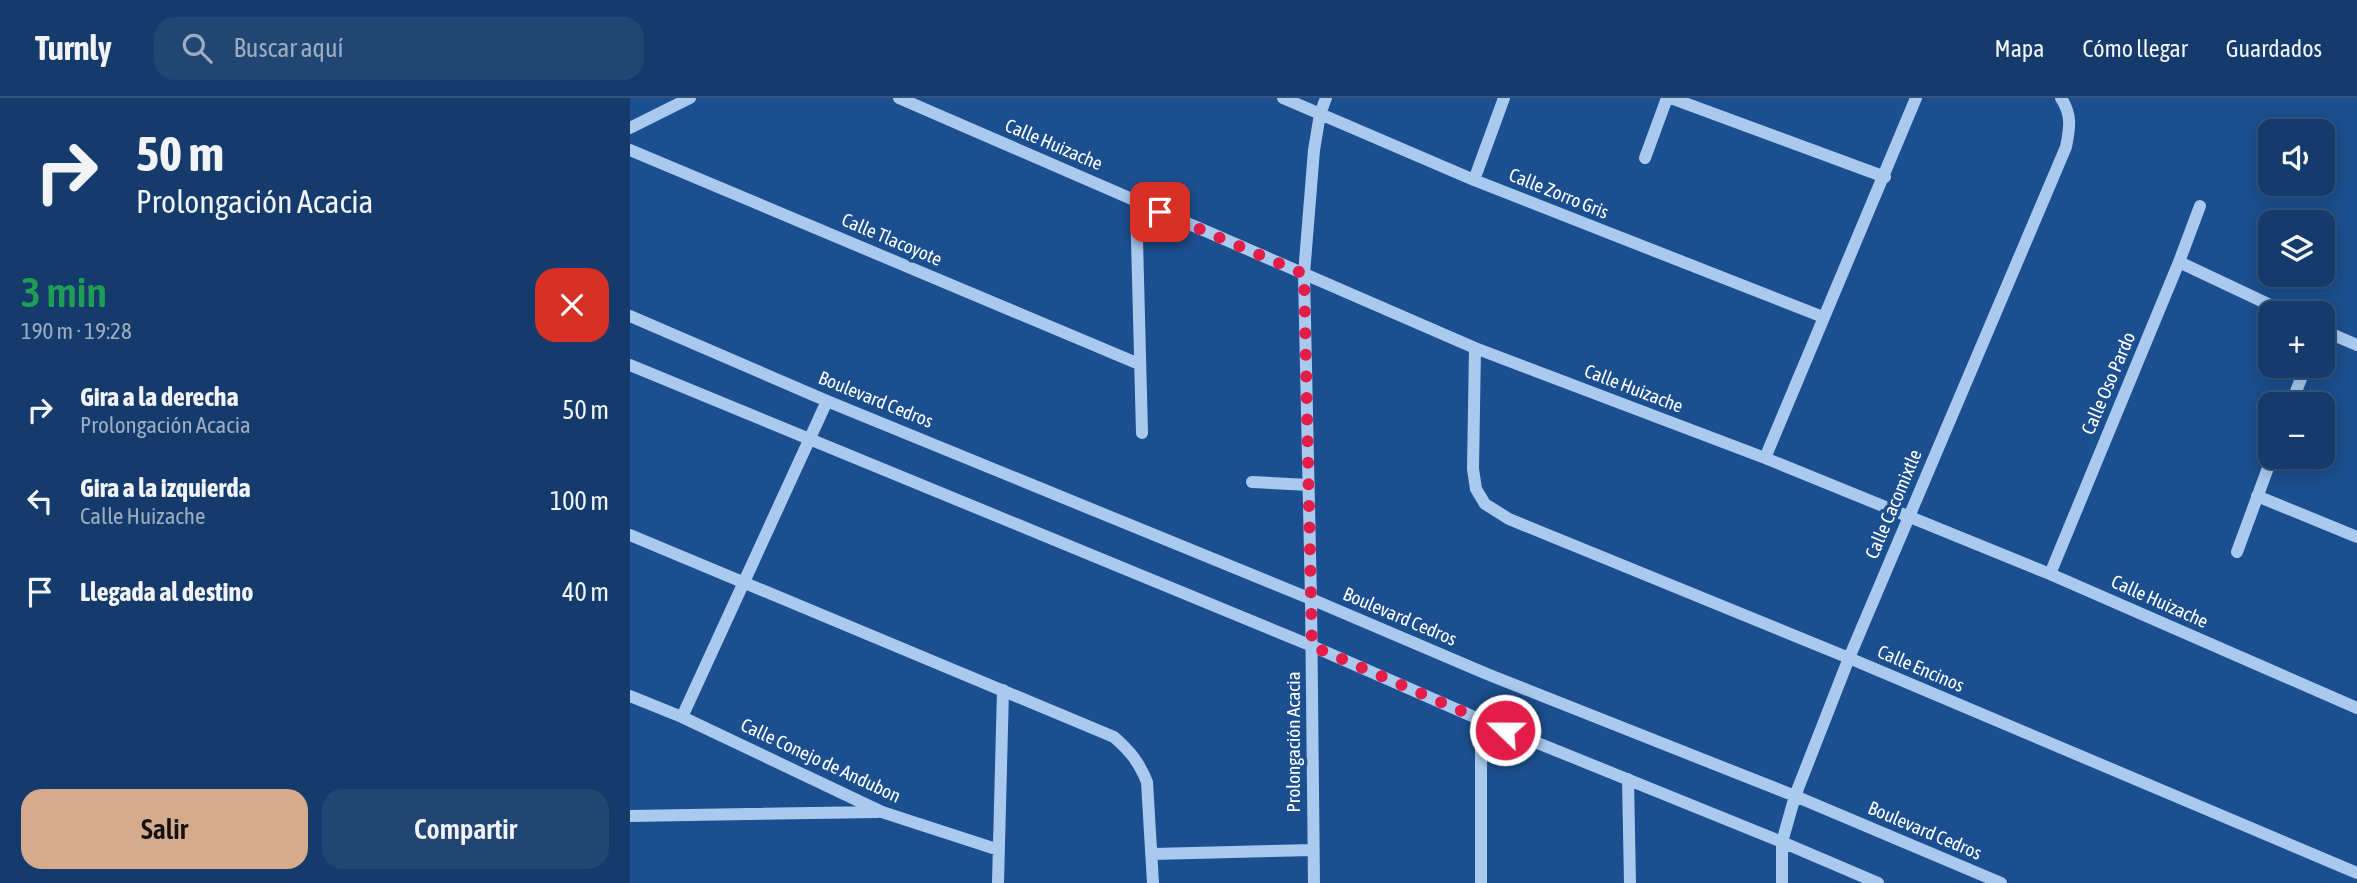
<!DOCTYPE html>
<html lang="es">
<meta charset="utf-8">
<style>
:root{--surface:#143b6b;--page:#214673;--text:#f1f3f6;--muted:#9dadc1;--line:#33557e;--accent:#d6ab8b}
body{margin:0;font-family:"Asap Condensed",sans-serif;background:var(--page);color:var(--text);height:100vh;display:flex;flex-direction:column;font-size:26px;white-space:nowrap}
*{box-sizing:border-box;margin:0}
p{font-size:23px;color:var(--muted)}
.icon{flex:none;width:38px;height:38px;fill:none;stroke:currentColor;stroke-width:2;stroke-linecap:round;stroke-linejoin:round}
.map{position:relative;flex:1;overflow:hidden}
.drawer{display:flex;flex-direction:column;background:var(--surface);width:630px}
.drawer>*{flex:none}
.top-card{background:#143b6b;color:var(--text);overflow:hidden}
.controls{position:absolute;left:1628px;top:21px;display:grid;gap:14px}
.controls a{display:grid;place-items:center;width:77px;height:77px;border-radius:14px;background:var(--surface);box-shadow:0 4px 18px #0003,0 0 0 2px var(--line);font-size:35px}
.pin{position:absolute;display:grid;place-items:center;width:60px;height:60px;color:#fff;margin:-30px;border-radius:14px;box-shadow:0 4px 10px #0006}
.me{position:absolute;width:77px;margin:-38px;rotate:292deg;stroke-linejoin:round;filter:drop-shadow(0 0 5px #0008)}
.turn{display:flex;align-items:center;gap:24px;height:147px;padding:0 21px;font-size:32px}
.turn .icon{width:91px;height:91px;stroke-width:2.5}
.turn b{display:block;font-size:49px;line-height:60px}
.round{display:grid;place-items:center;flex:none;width:74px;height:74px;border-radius:21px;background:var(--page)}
.head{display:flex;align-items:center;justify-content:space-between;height:119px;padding:0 21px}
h1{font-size:42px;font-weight:600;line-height:52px;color:#1e9e55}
.button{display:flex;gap:14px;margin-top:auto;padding:14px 21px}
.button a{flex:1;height:80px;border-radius:21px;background:var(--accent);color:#111;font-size:28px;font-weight:600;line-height:80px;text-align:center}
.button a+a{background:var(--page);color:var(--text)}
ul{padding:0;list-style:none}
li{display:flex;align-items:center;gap:21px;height:91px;padding:0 21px}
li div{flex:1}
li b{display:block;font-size:26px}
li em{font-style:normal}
header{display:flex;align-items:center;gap:42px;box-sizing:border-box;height:98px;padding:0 35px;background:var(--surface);border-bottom:2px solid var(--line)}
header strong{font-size:33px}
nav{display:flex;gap:38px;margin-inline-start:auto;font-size:24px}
.search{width:490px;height:63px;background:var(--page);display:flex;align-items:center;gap:18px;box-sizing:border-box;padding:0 24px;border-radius:21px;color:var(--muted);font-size:26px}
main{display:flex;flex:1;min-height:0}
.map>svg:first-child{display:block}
</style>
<header>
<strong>Turnly</strong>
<div class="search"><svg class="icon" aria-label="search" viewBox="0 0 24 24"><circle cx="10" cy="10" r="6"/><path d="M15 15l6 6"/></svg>Buscar aquí</div>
<nav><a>Mapa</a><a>Cómo llegar</a><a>Guardados</a></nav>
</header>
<main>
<section class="drawer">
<div class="top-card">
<div class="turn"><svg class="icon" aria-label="right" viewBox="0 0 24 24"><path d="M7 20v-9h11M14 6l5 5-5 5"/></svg><div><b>50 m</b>Prolongación Acacia</div></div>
</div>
<div class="head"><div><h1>3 min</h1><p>190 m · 19:28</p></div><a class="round" style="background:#d93025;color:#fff"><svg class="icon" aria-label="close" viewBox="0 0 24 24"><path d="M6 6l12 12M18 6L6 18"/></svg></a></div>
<ul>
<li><svg class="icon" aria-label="right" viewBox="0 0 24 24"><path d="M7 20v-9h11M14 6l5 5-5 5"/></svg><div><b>Gira a la derecha</b><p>Prolongación Acacia</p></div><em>50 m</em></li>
<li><svg class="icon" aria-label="left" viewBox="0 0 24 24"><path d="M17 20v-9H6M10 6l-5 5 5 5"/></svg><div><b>Gira a la izquierda</b><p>Calle Huizache</p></div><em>100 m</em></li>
<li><svg class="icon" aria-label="arrive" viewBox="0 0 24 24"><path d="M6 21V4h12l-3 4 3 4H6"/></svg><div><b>Llegada al destino</b></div><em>40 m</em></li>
</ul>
<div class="button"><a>Salir</a><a>Compartir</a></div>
</section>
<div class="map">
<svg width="1727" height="785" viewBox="0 0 1727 785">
<rect width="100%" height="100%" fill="#1b4f8f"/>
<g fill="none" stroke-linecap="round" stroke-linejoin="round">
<path stroke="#a9c9ee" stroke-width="12" d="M 269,0 L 845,250 L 1135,360 L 1420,476 L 1727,610
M 653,0 L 844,82 L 1193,219
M 1041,0 L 1255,79
M 0,30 L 60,0
M 0,52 L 509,266
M 1015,60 L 1037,0
M 844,82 L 874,0
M 506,103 L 512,335
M 1549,164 L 1657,215
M 0,218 L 197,303 L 681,501 L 857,576 L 1165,698 L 1371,785
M 1692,232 L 1727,247
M 845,250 L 843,371 L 846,391 L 855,406 L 879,421 L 1219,560 L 1727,775
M 0,267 L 682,548 L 851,622 L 1152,744 L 1248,785
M 1661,306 L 1676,268
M 1135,360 L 1286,0
M 622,384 L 679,387
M 1627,398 L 1727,439
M 0,437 L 484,639 C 500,653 509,664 517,684 L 523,785
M 1607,454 L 1642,359
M 1420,476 L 1549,164 L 1570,108
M 0,598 L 52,619 L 252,714 L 369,752
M 52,619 L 197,303
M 851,622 L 851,785
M 998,681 L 1000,785
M 0,718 L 248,714
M 523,756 L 683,752
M 368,785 L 373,592
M 684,785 L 681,501 L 674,176 L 684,52 L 690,16 L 696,0
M 1152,785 L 1152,744 L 1165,698 L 1219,560 L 1436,49 C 1440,29 1442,17 1431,0"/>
</g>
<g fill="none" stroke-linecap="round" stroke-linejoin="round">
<path stroke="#e11d48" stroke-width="12" stroke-dasharray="0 21.6" d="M 530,114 L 674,176 L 682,548 L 875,632"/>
</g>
<g text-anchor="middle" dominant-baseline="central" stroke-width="7" stroke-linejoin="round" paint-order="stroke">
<g font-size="19" fill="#fff" stroke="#1b4f8f">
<text transform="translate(424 46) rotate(23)">Calle Huizache</text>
<text transform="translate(929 95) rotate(22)">Calle Zorro Gris</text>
<text transform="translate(262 141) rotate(23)">Calle Tlacoyote</text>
<text transform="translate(1478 285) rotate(-67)">Calle Oso Pardo</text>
<text transform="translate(1004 290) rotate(21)">Calle Huizache</text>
<text transform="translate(246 301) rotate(22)">Boulevard Cedros</text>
<text transform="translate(1263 406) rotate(-67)">Calle Cacomixtle</text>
<text transform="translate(1530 503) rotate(24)">Calle Huizache</text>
<text transform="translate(770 518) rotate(23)">Boulevard Cedros</text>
<text transform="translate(1291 570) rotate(23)">Calle Encinos</text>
<text transform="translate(663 644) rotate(-90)">Prolongación Acacia</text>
<text transform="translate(191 662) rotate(25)">Calle Conejo de Andubon</text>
<text transform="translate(1295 732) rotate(23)">Boulevard Cedros</text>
</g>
</g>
</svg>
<div class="controls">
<a><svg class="icon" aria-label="sound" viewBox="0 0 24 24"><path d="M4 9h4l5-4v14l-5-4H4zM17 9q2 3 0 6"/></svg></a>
<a><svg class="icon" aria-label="layers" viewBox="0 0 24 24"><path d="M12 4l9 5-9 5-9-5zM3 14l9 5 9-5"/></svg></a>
<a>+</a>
<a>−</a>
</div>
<div class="pin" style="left:530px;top:114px;background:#d93025"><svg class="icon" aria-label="arrive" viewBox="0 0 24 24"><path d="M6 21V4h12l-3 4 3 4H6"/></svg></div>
<svg class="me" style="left:875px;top:632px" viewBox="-20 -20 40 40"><circle r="17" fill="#e11d48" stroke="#fff" stroke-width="3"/><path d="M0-11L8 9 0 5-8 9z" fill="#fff"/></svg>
</div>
</main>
